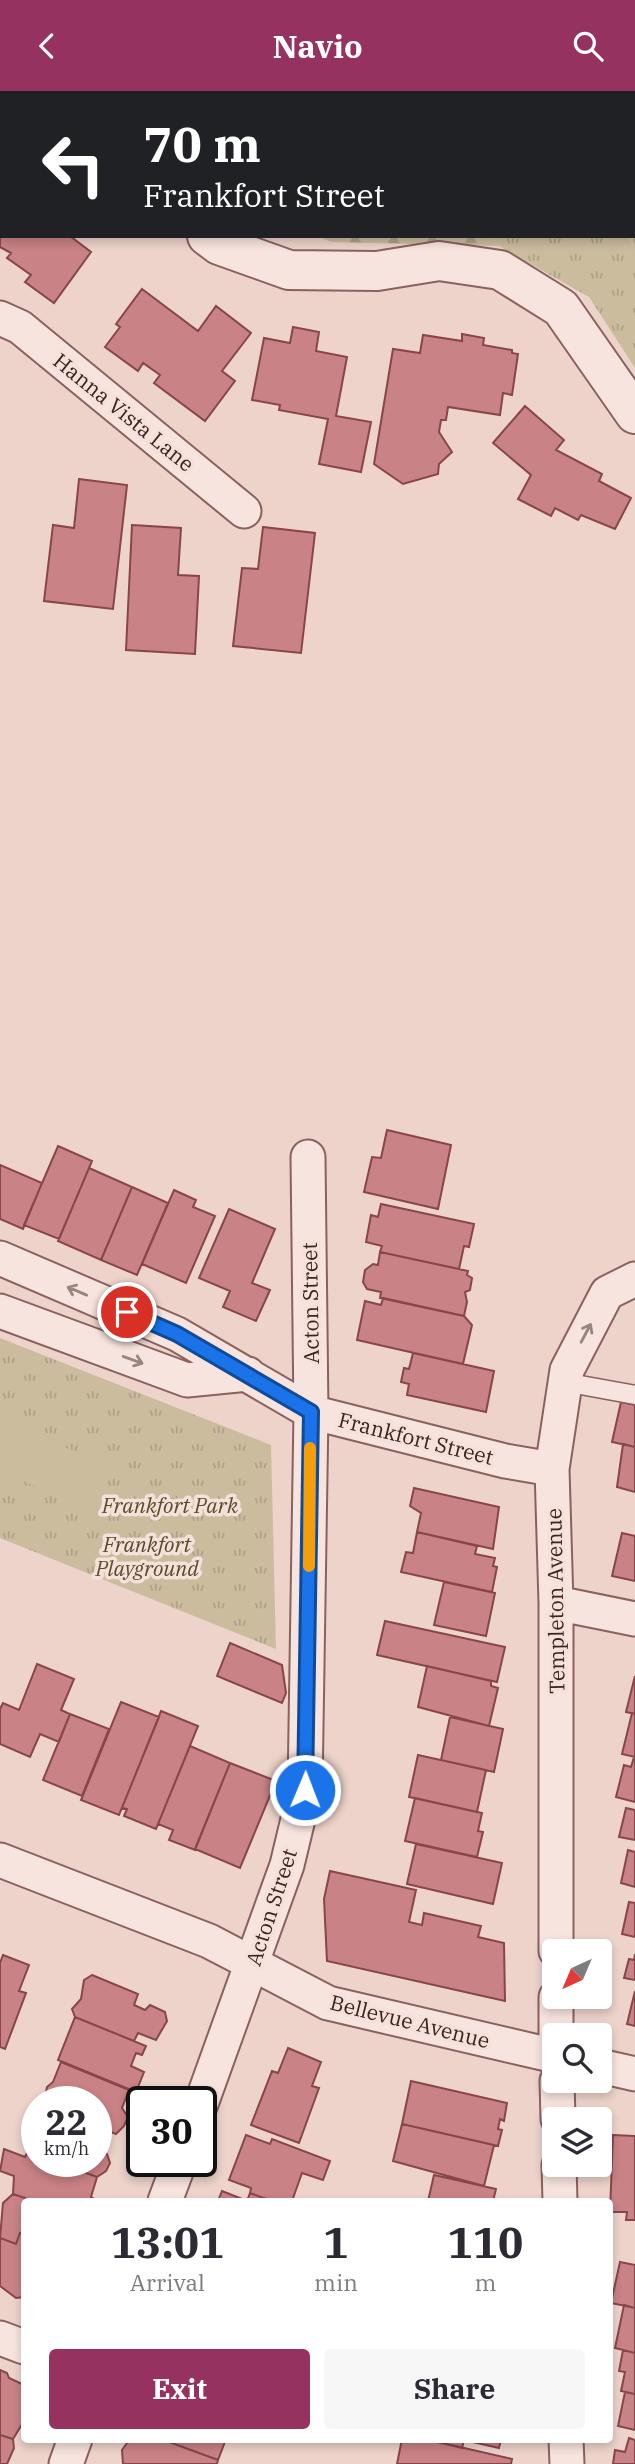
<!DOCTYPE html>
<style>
:root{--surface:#fff;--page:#f7f7f7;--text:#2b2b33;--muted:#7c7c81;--accent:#953260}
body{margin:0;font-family:"IBM Plex Serif",serif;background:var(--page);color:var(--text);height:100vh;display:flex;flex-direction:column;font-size:26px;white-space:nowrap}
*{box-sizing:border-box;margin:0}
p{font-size:23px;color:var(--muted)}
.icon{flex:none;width:38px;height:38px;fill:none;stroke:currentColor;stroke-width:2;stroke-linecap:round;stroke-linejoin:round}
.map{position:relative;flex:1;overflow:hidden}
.details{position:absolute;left:21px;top:2107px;width:592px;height:245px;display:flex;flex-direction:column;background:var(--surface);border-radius:7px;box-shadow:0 4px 10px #0003}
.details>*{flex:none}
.top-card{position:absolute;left:0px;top:0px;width:635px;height:147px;box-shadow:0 4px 10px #0003;background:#202124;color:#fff;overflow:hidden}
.needle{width:46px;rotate:224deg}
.fabs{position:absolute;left:542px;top:1848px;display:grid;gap:14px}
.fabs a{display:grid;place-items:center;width:70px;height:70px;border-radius:7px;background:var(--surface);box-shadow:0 4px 10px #0003;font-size:35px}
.speed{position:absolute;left:21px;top:1995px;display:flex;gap:14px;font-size:35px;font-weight:700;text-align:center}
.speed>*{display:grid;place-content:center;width:91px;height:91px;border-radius:50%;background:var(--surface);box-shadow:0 4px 10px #0003;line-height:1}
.speed small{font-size:18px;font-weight:400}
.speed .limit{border:4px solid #111;border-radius:10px;background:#fff;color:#111}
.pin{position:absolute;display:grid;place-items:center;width:60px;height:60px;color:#fff;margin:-30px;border:4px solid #fff;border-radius:50%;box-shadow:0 2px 7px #0007}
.me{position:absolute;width:77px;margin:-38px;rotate:1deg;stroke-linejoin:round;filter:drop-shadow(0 0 5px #0008)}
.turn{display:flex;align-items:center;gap:24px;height:147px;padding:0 28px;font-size:32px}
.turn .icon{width:91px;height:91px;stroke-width:2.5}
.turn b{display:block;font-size:49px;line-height:60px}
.eta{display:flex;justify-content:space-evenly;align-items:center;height:119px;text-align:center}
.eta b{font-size:42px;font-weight:700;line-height:49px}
.cta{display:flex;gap:14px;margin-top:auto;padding:14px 28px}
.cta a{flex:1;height:80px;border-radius:7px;background:var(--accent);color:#fff;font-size:28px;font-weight:700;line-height:80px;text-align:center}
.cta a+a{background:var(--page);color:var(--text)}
header{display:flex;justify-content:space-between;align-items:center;height:91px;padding:0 28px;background:var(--accent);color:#fff;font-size:32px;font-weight:700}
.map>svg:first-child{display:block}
</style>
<header><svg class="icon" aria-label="back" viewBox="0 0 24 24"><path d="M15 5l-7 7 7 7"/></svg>Navio<svg class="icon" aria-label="search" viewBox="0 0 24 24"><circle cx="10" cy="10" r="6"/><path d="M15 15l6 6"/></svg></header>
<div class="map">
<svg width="635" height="2373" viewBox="0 0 635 2373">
<defs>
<pattern id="grass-tufts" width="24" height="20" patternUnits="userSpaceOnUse" patternTransform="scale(1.75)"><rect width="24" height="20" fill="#cbbc9e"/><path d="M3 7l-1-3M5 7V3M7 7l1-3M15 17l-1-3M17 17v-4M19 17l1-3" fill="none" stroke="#afa188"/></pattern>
<pattern id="forest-firs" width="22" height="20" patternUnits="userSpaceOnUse" patternTransform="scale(1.75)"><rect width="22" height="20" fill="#cbbc9e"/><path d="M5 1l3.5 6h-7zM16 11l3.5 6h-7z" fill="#afa188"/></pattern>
</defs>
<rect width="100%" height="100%" fill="#edd3ca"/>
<path fill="url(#grass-tufts)" d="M 538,0 L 635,0 L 635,277 L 589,206 L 499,155 L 493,145 L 634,145 L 634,2 L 524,2 Z
M 0,1247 L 271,1354 L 276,1558 L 0,1447 Z"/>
<path fill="url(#forest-firs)" d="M 136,0 L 537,0 L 524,2 Z
M 317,145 L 493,145 L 499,155 L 331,151 Z"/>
<path fill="#cbbc9e" d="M 0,1331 L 112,1375 L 96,1419 L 0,1381 Z"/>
<path fill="#c98285" stroke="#87464a" stroke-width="2" d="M 0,0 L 7,2 L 2,2 L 2,68 Z
M 1,102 L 2,145 L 70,145 L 91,161 L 54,212 L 25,191 L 31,184 L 7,167 L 11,162 L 0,156 Z
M 142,198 L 198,240 L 216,215 L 251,242 L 222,280 L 235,290 L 205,330 L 154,292 L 160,284 L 143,272 L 138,280 L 105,256 L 120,236 L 116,233 Z
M 293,236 L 319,241 L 316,260 L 347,266 L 336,325 L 371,331 L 361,381 L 319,373 L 328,328 L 279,319 L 280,314 L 252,309 L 264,247 L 290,252 Z
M 462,243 L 484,247 L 483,254 L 512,259 L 512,262 L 518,263 L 512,304 L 503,302 L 500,324 L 448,316 L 446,329 L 441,329 L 439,341 L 452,361 L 439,373 L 438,383 L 403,393 L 374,373 L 393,258 L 420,262 L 423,244 L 462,250 Z
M 525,315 L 564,349 L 556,359 L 602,383 L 599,390 L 631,407 L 615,438 L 581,424 L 578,429 L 555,417 L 551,425 L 518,408 L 531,384 L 493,352 Z
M 79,388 L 127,394 L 113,518 L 44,510 L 53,434 L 74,437 Z
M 132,434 L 181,437 L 178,484 L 199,485 L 195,563 L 126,559 Z
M 263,436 L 315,442 L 301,562 L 233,555 L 242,477 L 258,478 Z
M 387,1039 L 451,1054 L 438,1118 L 364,1101 L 372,1066 L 381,1067 Z
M 58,1055 L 92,1070 L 59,1148 L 24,1134 Z
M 0,1074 L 42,1092 L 23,1138 L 0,1128 Z
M 89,1077 L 132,1096 L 101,1169 L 58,1150 Z
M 132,1096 L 168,1112 L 137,1184 L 101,1169 Z
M 174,1099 L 196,1109 L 193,1116 L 215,1125 L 186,1192 L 142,1173 Z
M 381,1113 L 474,1133 L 469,1156 L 464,1155 L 459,1178 L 380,1161 L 382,1155 L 366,1151 L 371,1124 L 378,1126 Z
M 229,1118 L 275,1138 L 252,1192 L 270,1199 L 256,1230 L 223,1216 L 230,1200 L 199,1187 Z
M 380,1161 L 468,1180 L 467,1184 L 472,1187 L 470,1199 L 465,1201 L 467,1211 L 464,1225 L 380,1207 L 381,1201 L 367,1198 L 363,1191 L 365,1179 L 373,1173 L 378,1174 Z
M 383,1207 L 464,1225 L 472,1234 L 463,1273 L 357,1249 L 365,1210 L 381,1214 Z
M 413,1262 L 494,1280 L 486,1321 L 407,1304 L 409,1293 L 401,1291 L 404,1277 L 409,1278 Z
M 621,1311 L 635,1314 L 635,1356 L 612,1351 Z
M 623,1353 L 635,1356 L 635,1401 L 617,1396 Z
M 414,1397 L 499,1416 L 493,1458 L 417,1441 L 421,1422 L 410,1415 Z
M 417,1441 L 477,1455 L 475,1463 L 495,1467 L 493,1475 L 497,1476 L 492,1501 L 401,1481 L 406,1461 L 413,1462 Z
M 622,1442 L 635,1445 L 635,1490 L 612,1485 Z
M 444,1491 L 495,1502 L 486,1545 L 434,1534 Z
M 385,1530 L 505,1556 L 497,1591 L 377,1564 Z
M 230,1552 L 282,1574 L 286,1602 L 282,1612 L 217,1585 Z
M 37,1573 L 74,1588 L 61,1619 L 70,1623 L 59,1651 L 40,1643 L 30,1666 L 0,1653 L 0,1618 L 3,1612 L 19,1619 Z
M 427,1575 L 491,1590 L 491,1595 L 498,1597 L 489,1635 L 418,1616 Z
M 635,1585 L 635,1623 L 626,1621 Z
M 121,1611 L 159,1626 L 119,1724 L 81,1709 Z
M 161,1620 L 198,1635 L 156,1738 L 124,1725 L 127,1718 L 122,1717 Z
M 632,1622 L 635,1623 L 635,1666 L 622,1663 Z
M 70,1623 L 109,1638 L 82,1705 L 43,1689 Z
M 450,1626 L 503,1638 L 494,1681 L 441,1669 Z
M 190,1655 L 230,1672 L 195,1759 L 169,1749 L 173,1739 L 158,1733 Z
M 418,1664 L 486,1679 L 477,1721 L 409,1706 Z
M 634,1666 L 635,1666 L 635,1711 L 616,1706 L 624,1674 L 631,1676 Z
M 230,1672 L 276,1690 L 240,1777 L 195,1758 Z
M 415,1707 L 482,1722 L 478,1740 L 483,1741 L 477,1766 L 405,1750 Z
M 626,1717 L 635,1719 L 635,1749 L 619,1746 Z
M 416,1753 L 502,1772 L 493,1813 L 407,1793 Z
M 628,1759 L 635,1761 L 635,1796 L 621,1792 Z
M 330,1780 L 416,1799 L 409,1831 L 422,1834 L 424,1822 L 481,1835 L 478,1846 L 504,1852 L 505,1910 L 327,1870 L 324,1808 Z
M 629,1811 L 635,1812 L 635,1846 L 622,1843 Z
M 635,1863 L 635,1889 L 624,1887 L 629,1868 L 634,1869 Z
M 3,1864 L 29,1874 L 19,1900 L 26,1902 L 5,1958 L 0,1956 L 0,1872 Z
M 92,1884 L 138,1903 L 134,1914 L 145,1919 L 150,1914 L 165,1921 L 167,1930 L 156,1949 L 138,1942 L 134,1950 L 75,1926 L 72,1918 L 81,1908 L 84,1889 Z
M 635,1900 L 635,1935 L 627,1933 Z
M 75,1926 L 146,1955 L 142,1964 L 136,1962 L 131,1975 L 144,1981 L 136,2001 L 58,1969 Z
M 288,1957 L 321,1971 L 312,1995 L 319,1997 L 299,2052 L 251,2034 L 272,1980 L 278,1982 Z
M 61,1971 L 129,1999 L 122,2017 L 128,2026 L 124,2035 L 116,2043 L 96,2035 L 96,2011 L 44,2011 L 47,1996 L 53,1991 Z
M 411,1990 L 507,2012 L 504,2030 L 500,2028 L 498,2038 L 502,2039 L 498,2055 L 402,2033 Z
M 402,2033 L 494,2054 L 484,2095 L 393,2070 Z
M 96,2035 L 111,2041 L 102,2061 L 107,2063 L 110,2072 L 106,2080 L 97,2086 L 55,2070 L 96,2070 Z
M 37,2038 L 37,2063 L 28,2060 L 32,2041 Z
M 246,2044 L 270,2053 L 272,2048 L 330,2070 L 323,2089 L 302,2082 L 292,2110 L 272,2110 L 250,2102 L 251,2097 L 229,2089 Z
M 613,2044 L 635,2045 L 635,2129 L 626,2129 L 627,2121 L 610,2121 Z
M 4,2058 L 25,2066 L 28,2060 L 37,2063 L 37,2070 L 55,2070 L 97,2086 L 91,2106 L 98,2110 L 34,2110 L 13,2103 L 14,2085 L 0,2080 Z
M 434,2084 L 496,2098 L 493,2110 L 428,2110 Z
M 222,2100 L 247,2110 L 250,2102 L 272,2110 L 218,2110 Z
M 13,2103 L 34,2110 L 24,2110 L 24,2144 L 20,2142 L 16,2153 L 0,2147 L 3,2112 Z
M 20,2142 L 24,2144 L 24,2206 L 16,2207 L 0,2195 L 0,2147 L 16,2153 Z
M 620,2171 L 635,2174 L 635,2217 L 611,2212 Z
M 624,2214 L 635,2217 L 635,2262 L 615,2257 Z
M 623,2259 L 635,2262 L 635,2303 L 621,2300 L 625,2281 L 619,2280 Z
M 0,2279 L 7,2282 L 9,2287 L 24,2294 L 24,2330 L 13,2348 L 0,2344 Z
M 625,2301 L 635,2303 L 635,2339 L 618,2335 Z
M 0,2344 L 13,2348 L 14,2357 L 7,2373 L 0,2373 Z
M 629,2347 L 635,2349 L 635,2373 L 613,2373 L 615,2359 L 625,2361 Z
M 130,2348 L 161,2348 L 218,2369 L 217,2373 L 123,2373 L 122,2359 Z
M 161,2348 L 226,2348 L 218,2369 Z
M 402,2348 L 425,2348 L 512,2368 L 511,2373 L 397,2373 Z
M 425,2348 L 501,2348 L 499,2357 L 464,2349 L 462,2357 Z"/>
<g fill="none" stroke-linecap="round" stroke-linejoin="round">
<defs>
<path id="service" d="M 564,1291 L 635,1304"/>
<path id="minor" d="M 0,227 L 20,236 L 244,420
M 0,1167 L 177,1243 L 311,1321 L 505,1370 L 552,1378
M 0,1220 L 187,1289 L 248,1283
M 556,1512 L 635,1528
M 0,1769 L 209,1850 L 328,1912 L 555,1965
M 556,1860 L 556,1512 L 552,1378 L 567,1279 L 607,1202 L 635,1188
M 556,1944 L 556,1906
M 600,1975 L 635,1983
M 557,1990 L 558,2028
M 201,2013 L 287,1774 L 305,1699 L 311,1321 L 308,1066
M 559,2074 L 560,2110
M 165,2110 L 180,2070
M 0,2247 L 24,2256
M 566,2348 L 567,2373
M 66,2373 L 75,2348"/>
<path id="tertiary" d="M 89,0 L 90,2
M 207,145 L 219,154 L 289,179 L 377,180 L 439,170 L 500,179 L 561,217 L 635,323"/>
</defs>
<use href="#service" stroke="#89625f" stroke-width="21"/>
<use href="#minor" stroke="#89625f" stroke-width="37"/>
<use href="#tertiary" stroke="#89625f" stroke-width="42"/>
<use href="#service" stroke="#f8e4de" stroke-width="18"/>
<use href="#minor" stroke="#f8e4de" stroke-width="33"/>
<use href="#tertiary" stroke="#f8e4de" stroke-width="38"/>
</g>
<defs><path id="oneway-shaft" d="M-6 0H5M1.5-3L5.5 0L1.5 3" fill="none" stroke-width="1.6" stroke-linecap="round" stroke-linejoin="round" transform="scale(1.75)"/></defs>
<g stroke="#998480">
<use href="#oneway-shaft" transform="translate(77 1200) rotate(-157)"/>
<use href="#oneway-shaft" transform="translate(586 1242) rotate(-62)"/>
<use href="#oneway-shaft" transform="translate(133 1269) rotate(20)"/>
</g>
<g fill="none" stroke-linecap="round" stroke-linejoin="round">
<defs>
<path id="route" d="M 127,1221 L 177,1243 L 311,1321 L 305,1699"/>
</defs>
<use href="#route" stroke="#114b97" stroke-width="18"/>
<use href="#route" stroke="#1a73e8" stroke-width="12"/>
<path stroke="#f59e0b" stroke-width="12" d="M 309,1475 L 310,1357"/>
</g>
<g text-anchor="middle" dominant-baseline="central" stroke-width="7" stroke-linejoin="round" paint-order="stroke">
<g font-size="21" fill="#3a2322" stroke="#f5e1da">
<text transform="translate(124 321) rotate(39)">Hanna Vista Lane</text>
<text transform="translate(310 1212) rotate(-91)">Acton Street</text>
<text transform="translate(416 1347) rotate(14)">Frankfort Street</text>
<text transform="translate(555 1510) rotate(-91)">Templeton Avenue</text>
<text transform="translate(271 1816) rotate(-72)">Acton Street</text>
<text transform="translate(410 1930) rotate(14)">Bellevue Avenue</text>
</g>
<g font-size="21" font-style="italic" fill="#564d2a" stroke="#f5e1da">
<text x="170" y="1414">Frankfort Park</text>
<text x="147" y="1453">Frankfort<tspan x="147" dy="24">Playground</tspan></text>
</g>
</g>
</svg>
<div class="fabs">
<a><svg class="needle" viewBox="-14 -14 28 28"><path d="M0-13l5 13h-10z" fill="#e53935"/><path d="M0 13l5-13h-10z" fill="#7c7c81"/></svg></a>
<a><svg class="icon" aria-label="search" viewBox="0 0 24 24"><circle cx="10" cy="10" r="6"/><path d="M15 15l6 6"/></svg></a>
<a><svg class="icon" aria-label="layers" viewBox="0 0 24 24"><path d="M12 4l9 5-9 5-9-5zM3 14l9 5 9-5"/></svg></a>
</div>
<div class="speed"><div>22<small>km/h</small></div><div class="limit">30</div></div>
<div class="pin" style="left:127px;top:1221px;background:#d93025"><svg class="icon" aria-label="arrive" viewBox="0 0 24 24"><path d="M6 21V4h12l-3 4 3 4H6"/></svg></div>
<svg class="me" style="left:305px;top:1699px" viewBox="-20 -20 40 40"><circle r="17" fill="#1a73e8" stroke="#fff" stroke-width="3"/><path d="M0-11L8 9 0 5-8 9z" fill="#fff"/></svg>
<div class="top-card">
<div class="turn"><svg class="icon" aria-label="left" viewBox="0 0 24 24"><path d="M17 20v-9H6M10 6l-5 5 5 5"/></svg><div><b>70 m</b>Frankfort Street</div></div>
</div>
<section class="details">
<div class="eta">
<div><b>13:01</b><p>Arrival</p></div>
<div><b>1</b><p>min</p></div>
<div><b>110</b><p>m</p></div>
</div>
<div class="cta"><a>Exit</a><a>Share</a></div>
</section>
</div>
